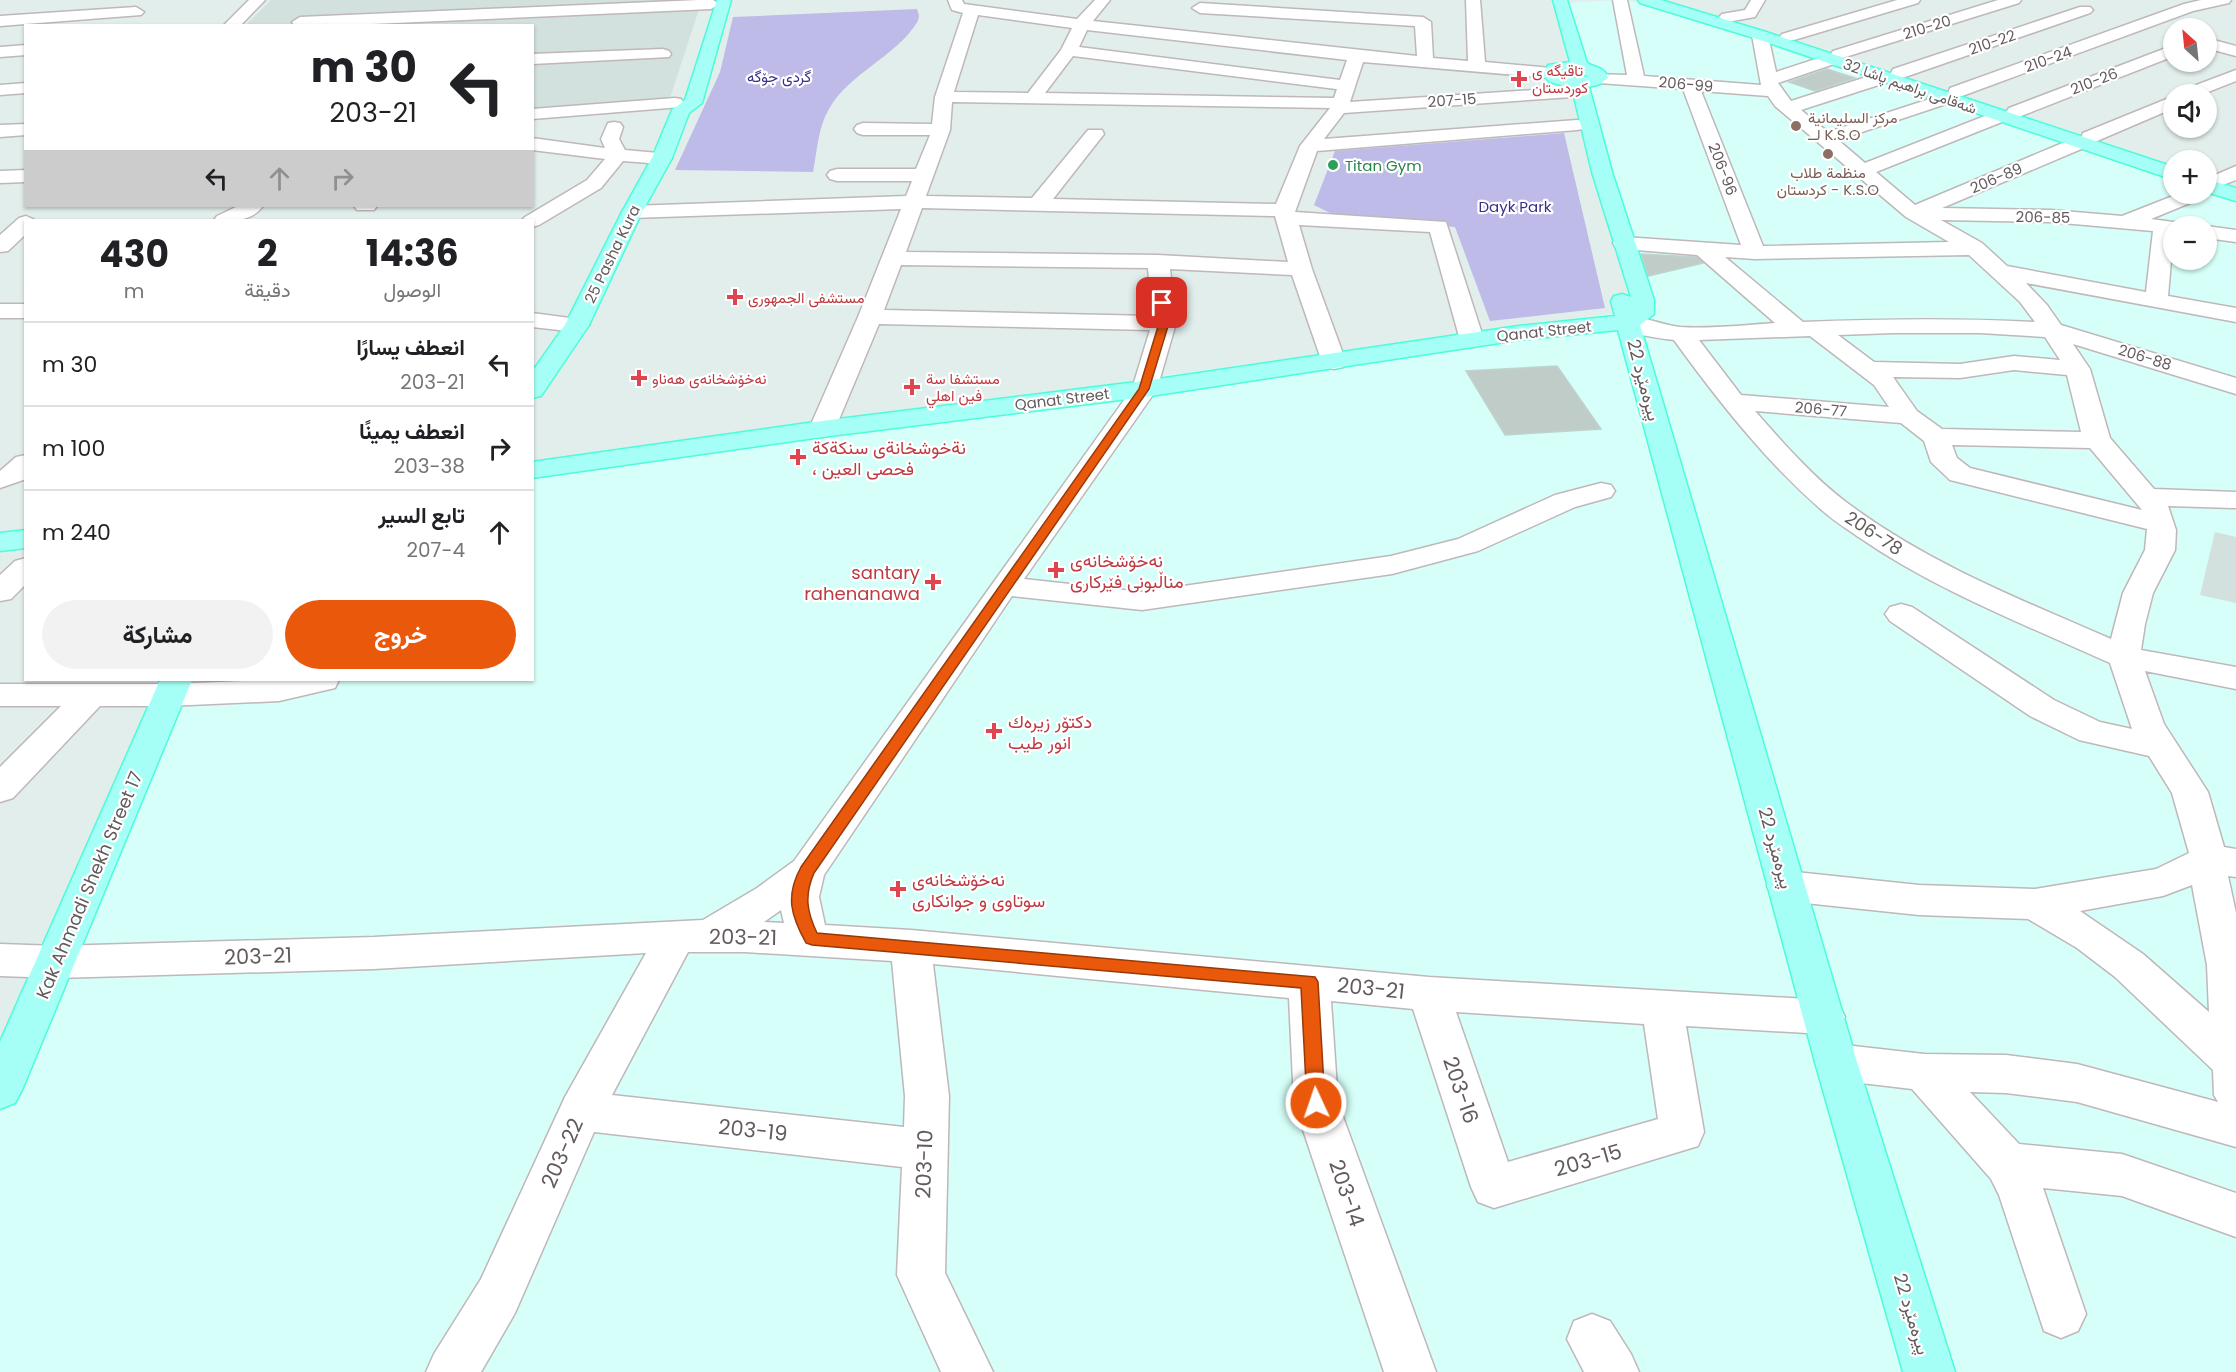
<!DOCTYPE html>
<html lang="ar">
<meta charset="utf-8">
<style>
:root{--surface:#fff;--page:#f2f2f2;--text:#202124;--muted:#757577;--line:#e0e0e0;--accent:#ea580c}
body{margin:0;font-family:Poppins,Vazirmatn,sans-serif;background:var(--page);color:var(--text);direction:rtl;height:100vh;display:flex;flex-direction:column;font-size:22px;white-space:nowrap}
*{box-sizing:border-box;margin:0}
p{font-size:20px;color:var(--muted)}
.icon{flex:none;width:33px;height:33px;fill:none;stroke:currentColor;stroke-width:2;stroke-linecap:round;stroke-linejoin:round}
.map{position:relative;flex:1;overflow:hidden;direction:ltr}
.sheet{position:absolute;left:24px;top:219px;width:510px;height:462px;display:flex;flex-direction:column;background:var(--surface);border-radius:0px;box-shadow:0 2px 4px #0004;direction:rtl}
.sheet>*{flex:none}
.top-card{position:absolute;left:24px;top:24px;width:510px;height:183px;border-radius:0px;box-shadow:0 2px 4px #0004;direction:rtl;background:#fff;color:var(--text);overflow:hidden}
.needle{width:39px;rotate:333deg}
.tools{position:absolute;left:2163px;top:18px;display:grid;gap:12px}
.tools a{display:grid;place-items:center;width:54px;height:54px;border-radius:50%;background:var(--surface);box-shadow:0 2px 4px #0004;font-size:30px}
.pin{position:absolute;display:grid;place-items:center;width:51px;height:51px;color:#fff;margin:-26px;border-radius:12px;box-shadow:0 3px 9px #0006}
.me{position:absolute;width:66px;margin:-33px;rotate:357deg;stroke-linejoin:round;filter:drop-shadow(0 0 4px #0008)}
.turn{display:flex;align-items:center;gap:21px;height:126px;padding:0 18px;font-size:27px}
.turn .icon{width:78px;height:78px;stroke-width:2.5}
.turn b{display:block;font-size:42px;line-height:51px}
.lanes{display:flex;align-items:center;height:57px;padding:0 18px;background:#0003;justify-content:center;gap:30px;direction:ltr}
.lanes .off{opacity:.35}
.eta{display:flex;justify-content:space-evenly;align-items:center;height:102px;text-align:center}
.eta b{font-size:36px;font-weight:700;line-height:42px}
.action{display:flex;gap:12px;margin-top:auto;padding:12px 18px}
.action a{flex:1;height:69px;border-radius:36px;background:var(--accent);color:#fff;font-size:24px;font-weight:700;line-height:69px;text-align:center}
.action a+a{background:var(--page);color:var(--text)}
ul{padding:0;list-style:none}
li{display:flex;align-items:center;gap:18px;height:84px;padding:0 18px;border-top:2px solid var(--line)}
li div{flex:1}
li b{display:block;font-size:22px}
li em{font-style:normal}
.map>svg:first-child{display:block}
</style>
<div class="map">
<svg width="2236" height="1372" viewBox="0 0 2236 1372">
<rect width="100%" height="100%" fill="#e1eeec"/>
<path fill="#d5fff8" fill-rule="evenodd" d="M 1624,0 L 1660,5 L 2173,181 L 2174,194 L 2207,192 L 2236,202 L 2236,1372 L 0,1372 L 0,1090 L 53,970 L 175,680 L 532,680 L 533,469 L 822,429 L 1148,378 L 1638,310 L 1580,95 L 1568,67 L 1561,8 L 1575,2 ZM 2174,226 L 2206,226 L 2206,260 L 2174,260 Z"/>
<path fill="#d2e0de" d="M 271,0 L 702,0 L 668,104 L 533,113 L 532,26 L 245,26 Z
M 2215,532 L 2236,537 L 2236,603 L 2200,595 Z"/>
<path fill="#bebbe8" d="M 917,9 L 919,16 L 918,21 C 896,57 849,73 829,109 C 818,127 817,152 813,172 L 675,170 L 720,72 L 733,17 Z
M 1564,133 L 1605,308 L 1490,321 L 1455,227 L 1340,218 L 1314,205 L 1335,151 Z"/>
<path fill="#c0ccc8" stroke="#bfd3ce" stroke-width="1.5" d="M 1827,69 L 1855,78 L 1815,91 L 1789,82 Z
M 1641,254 L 1696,257 L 1703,263 L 1648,276 Z
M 1557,366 L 1601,429 L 1505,435 L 1466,371 Z"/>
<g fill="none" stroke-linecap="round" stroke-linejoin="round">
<defs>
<path id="minor" d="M 249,0 L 265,0 L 240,26 L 223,26 Z
M 699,0 L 713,0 L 719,4 L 711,9 L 326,26 L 295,26 L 292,22 L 300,17 Z
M 948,0 L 962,0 L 964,4 L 1077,19 L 1095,0 L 1110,0 L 1093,21 L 1417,56 L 1415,26 L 1200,13 L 1192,8 L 1200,3 L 1423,17 L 1431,22 L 1433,58 L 1468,61 L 1466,0 L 1480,0 L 1485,62 L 1551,68 L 1557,69 L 1559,73 L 1557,77 L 1551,78 L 1363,62 L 1350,102 L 1566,88 L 1572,89 L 1575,93 L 1572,97 L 1344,113 L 1324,139 L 1577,120 L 1583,121 L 1586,125 L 1583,129 L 1577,130 L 1317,151 L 1295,212 L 1446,222 L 1484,340 L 1480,345 L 1472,347 L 1464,345 L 1460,340 L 1430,232 L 1299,225 L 1312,269 L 1346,362 L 1343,367 L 1334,369 L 1325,367 L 1322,362 L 1292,275 L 1170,269 L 1176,323 L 1157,389 L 1024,579 L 1142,592 L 1391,556 L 1458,539 L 1555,495 L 1601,483 L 1611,485 L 1615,491 L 1611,497 L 1575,507 L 1478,551 L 1392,574 L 1142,610 L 1012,596 L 824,875 L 819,897 L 825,925 L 911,930 L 1429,977 L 1824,1000 L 1839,1005 L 1845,1017 L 1839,1029 L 1824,1034 L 1686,1026 L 1704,1132 L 1698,1146 L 1494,1208 L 1478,1202 L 1471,1187 L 1413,1009 L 1331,1001 L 1338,1103 L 1436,1372 L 1384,1372 L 1294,1103 L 1289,998 L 933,964 L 949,1096 L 945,1273 L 993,1372 L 941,1372 L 897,1275 L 902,1167 L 594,1132 L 515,1313 L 481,1372 L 426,1372 L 434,1354 L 481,1279 L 565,1097 L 646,953 L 374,969 L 57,978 L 0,976 L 0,944 L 57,946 L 374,937 L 703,920 L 757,888 L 794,861 L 1132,389 L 1150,330 L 879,324 L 835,429 L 831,435 L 822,437 L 813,435 L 809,429 L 858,317 L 901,209 L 632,218 L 625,216 L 622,212 L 625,208 L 632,206 L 906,196 L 912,181 L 837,181 L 830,179 L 827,175 L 830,171 L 837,169 L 916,169 L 930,135 L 863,135 L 857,133 L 854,129 L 857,125 L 863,123 L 932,124 L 935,97 L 963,13 L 952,10 ZM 978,15 L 1072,28 L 1061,50 L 1028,93 L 954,92 ZM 1087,30 L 1347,60 L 1340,80 L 1079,47 ZM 1073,56 L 1336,89 L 1337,89 L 1334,98 L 1045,93 ZM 952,102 L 1330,108 L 1300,146 L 1276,204 L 1053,199 L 1104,134 L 1102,130 L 1088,130 L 1032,198 L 926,196 L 950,130 ZM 922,208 L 1275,216 L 1288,262 L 1158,255 L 906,252 ZM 901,265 L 1148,268 L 1152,316 L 884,310 ZM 781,910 L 784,923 L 764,922 ZM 688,952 L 744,952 L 892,961 L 905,1096 L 904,1127 L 612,1095 ZM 1456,1012 L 1644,1024 L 1658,1119 L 1508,1162 Z
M 1613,0 L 1627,0 L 1644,76 L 1761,85 L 1752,35 L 1754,32 L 1766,32 L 1768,35 L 1776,72 L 1831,54 L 1833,51 L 1998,0 L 2021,0 L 2019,3 L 1839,59 L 1837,63 L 1778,83 L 1791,101 L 1879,73 L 1891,73 L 1893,69 L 2080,7 L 2090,7 L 2093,10 L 2090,13 L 1905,77 L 1893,77 L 1891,81 L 1801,110 L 1828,132 L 1948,93 L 1950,88 L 2184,4 L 2201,0 L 2231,0 L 2229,3 L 2193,11 L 1962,96 L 1954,97 L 1952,102 L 1838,140 L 1865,163 L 1995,112 L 2006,112 L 2009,108 L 2174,45 L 2174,56 L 2021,116 L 2010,116 L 2007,120 L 1876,172 L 1915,205 L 2072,139 L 2081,138 L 2083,133 L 2174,96 L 2174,108 L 2097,141 L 2088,142 L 2086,147 L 1942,208 L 2051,210 L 2122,216 L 2178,194 L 2205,194 L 2202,198 L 2151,219 L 2181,223 L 2184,226 L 2174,226 L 2168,296 L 2236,308 L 2236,322 L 2026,283 L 2047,305 L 2061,325 L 2236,378 L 2236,394 L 2073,344 L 2090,369 L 2110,438 L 2154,489 L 2236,492 L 2236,508 L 2233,508 L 2168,506 L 2176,530 L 2175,550 L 2153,593 L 2145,624 L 2141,650 L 2236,667 L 2236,689 L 2145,671 L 2164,724 L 2208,792 L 2224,847 L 2236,849 L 2236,877 L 2228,876 L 2236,913 L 2236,1147 L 2077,1102 L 2006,1093 L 1970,1092 L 2019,1144 L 2122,1154 L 2236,1193 L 2236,1237 L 2122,1196 L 2043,1188 L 2086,1314 L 2078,1331 L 2061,1338 L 2044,1331 L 1999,1195 L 1991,1179 L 1912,1089 L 1836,1080 L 1821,1075 L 1815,1062 L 1821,1049 L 1836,1044 L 1924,1054 L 2006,1055 L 2077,1064 L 2218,1102 L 2214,1095 L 2213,1070 L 2115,977 L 2077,948 L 2028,919 L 1919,915 L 1786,901 L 1772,896 L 1767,886 L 1772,876 L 1786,871 L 1919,885 L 2035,889 L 2156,869 L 2189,853 L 2172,793 L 2149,756 L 2079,740 L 2030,716 L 1890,621 L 1885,614 L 1890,607 L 1901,604 L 1912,607 L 2054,700 L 2100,722 L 2132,729 L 2110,663 C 2024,624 1935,590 1857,536 C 1846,528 1834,521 1824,512 C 1766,462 1719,402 1674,340 C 1659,338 1625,335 1616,322 L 1620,317 C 1635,313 1662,325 1680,327 C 1711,329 1744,325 1775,323 L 1697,255 L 1624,249 L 1616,248 L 1613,243 L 1616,238 L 1624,237 L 1741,245 L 1683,89 L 1599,83 L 1593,82 L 1590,78 L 1593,74 L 1627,75 ZM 1701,91 L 1768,96 L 1775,106 L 1906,217 L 1949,242 L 1763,246 ZM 1941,220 L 2051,222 L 2153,231 L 2146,292 L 2007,266 L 1982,243 ZM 1969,255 L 2020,302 L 2035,322 C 1958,318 1881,319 1803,322 L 1725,257 L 1755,259 ZM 1893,333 L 1980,333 L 2045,337 L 2060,360 L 2014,356 L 1960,364 L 1874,362 L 1838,335 ZM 1810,336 L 1874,385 L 1889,407 L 1741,395 L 1699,340 ZM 2014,370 L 2067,375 L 2081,432 L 1942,429 L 1917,411 L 1893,377 L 1960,378 ZM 1755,411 L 1901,423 L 1924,441 L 1931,462 L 1950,480 L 2147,529 L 2145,550 L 2123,593 L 2111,639 C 2019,599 1927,563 1846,502 C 1813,477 1783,443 1755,411 ZM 1952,445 L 2090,448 L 2142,510 L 1970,468 L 1957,458 ZM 2192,885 L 2207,965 L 2209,1012 L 2143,954 L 2080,911 L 2163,896 Z
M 1751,0 L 1765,0 L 1755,17 L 1727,22 L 1719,17 L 1722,14 L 1745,10 Z
M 1897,0 L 1920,0 L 1918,3 L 1794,40 L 1782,40 L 1780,37 L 1782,34 Z
M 136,7 L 144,12 L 141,15 L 0,26 L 0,16 Z
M 2206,38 L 2236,46 L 2236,56 L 2206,48 Z
M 26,45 L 26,55 L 0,57 L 0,47 Z
M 663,49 L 669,51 L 671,54 L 669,57 L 532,64 L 532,54 Z
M 2236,70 L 2236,81 L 2203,94 L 2180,94 L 2183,90 Z
M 26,83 L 26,93 L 0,95 L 0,85 Z
M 675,98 L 681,99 L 684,103 L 681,107 L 532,119 L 532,109 Z
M 614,122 L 620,123 L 623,127 L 619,139 L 625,150 L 669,154 L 672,158 L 669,162 L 662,164 L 623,161 L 601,188 L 539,225 L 532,227 L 532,220 L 522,220 L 525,217 L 587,180 L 605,159 L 532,150 L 532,138 L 605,148 L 601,139 L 608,123 Z
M 26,124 L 26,135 L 0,137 L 0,125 Z
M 2236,166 L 2236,180 L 2220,186 L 2213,184 L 2210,180 L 2213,176 Z
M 26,170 L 26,182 L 0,183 L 0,171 Z
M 238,206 L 263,206 C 253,221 230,222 214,220 L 217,216 Z
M 354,206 L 377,206 L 374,210 L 357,210 Z
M 26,216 L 35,220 L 26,220 L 26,234 L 8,251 L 0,252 L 0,235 L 19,218 Z
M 2203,226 L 2206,226 L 2236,230 L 2236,242 L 2206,238 L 2206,226 Z
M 0,304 L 26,304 L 26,318 L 0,318 Z
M 532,313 L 585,320 L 589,325 L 585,330 L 577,332 L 532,327 Z
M 26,455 L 26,479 L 0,488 L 0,471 L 16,457 Z
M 26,558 L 26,584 L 11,599 L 0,601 L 0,575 L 15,561 Z
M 270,680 L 339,680 L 335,688 L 279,701 L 168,706 L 100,706 L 13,798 L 0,802 L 0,767 L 61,706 L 0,706 L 0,684 L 168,684 Z
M 1592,1314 L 1610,1321 L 1631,1354 L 1639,1372 L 1584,1372 L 1567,1339 L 1574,1321 Z"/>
<path id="major" d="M 717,0 L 731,0 L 702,103 L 689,113 L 672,158 L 642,212 L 589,325 L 541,396 L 532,398 L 532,372 L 565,325 L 622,212 L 652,158 L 672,110 L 685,100 Z
M 1553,0 L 1567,0 L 1587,63 C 1595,68 1605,67 1608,78 L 1600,84 L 1589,87 L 1612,172 L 1654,300 L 1654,314 L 1640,325 L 1857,1062 L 1955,1372 L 1903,1372 L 1815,1062 L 1618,330 L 1519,340 L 1144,397 L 822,437 L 532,478 L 532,462 L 822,421 L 1144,381 L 1519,326 L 1615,316 L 1611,301 L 1614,296 L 1622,294 L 1631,297 L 1592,172 L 1572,88 L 1550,82 L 1543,75 L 1548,65 L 1570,62 ZM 1562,72 L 1590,76 L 1575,78 L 1560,73 Z
M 1638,0 L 1661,0 L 1766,32 L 2174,167 L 2174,180 L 1754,38 L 1640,3 Z
M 2206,179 L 2236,188 L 2236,201 L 2206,192 Z
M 26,530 L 26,548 L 0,551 L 0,533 Z
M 160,680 L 192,680 L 22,1090 L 15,1103 L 0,1109 L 0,1042 Z"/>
</defs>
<use href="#minor" stroke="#bfb7b9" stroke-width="3"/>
<use href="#major" stroke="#4bfdd7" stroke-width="3"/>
<use href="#minor" fill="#fff" fill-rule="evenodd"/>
<use href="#major" fill="#a5fff6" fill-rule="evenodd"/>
</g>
<path fill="#ea580c" stroke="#983908" stroke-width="1.5" d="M 1162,300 L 1167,303 L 1169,323 L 1149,389 L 814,873 C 804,896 807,912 817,933 L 1315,977 L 1318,982 L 1325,1103 L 1323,1109 L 1316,1111 L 1310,1109 L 1307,1103 L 1301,988 L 812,945 L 806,943 C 791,916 785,896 801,867 L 1139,389 L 1159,323 L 1157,303 Z"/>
<g fill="#e0444e" stroke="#fff" stroke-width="2">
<path d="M1516 70h6v6h6v6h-6v6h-6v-6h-6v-6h6z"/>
<path d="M732 288h6v6h6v6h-6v6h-6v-6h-6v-6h6z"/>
<path d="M636 369h6v6h6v6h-6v6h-6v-6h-6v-6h6z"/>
<path d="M909 378h6v6h6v6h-6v6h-6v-6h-6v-6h6z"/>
<path d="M795 448h6v6h6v6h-6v6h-6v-6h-6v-6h6z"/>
<path d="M1053 561h6v6h6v6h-6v6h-6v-6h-6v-6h6z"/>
<path d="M930 573h6v6h6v6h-6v6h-6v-6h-6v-6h6z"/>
<path d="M991 722h6v6h6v6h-6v6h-6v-6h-6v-6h6z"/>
<path d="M895 880h6v6h6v6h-6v6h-6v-6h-6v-6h6z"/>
</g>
<g fill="#8d6e63" stroke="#fff" stroke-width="2">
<circle cx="1796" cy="126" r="6"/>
<circle cx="1828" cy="154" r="6"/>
</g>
<circle fill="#2e9e5b" stroke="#fff" stroke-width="2" cx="1333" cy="165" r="6"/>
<g text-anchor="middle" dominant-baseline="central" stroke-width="4.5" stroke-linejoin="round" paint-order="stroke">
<g font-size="15" fill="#635a5d" stroke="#fff">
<text transform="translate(1927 27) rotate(-17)">210-20</text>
<text transform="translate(1992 42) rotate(-19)">210-22</text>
<text transform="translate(2048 59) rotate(-20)">210-24</text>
<text transform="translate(2094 81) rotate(-21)">210-26</text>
<text transform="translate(1686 84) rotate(5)">206-99</text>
<text transform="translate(1910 86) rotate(19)">شەقامی براهیم پاشا 32</text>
<text transform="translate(1452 100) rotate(-4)">207-15</text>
<text transform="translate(1723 169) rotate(69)">206-96</text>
<text transform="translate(1996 178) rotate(-23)">206-89</text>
<text transform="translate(2043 217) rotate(1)">206-85</text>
<text transform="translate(612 254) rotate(-64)">25 Pasha Kura</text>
<text transform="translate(1544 331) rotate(-6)">Qanat Street</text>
<text transform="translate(2145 357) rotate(17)">206-88</text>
<text transform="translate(1062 399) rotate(-7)">Qanat Street</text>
<text transform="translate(1821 409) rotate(5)">206-77</text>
</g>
<g font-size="15" fill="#be3a42" stroke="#fff" text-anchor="start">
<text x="1532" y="70">تاقيگه ى<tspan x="1532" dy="17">كوردستان</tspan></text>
<text x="748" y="297">مستشفى الجمهورى</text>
<text x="652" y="378">نەخۆشخانەی ھەناو</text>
<text x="926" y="378">مستشفا سة<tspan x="926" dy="17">فين اهلي</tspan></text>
</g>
<g font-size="15" fill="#392f8d" stroke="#fff">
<text x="779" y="76">گردی جۆگە</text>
<text x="1515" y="206">Dayk Park</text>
</g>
<g font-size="15" fill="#785e54" stroke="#fff" text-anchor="start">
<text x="1808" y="117">مرکز السلیمانیة<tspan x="1808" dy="17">لــ K.S.O</tspan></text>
<text x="1828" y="172" text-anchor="middle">منظمة طلاب<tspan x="1828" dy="17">كردستان - K.S.O</tspan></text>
</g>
<g font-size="15" fill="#27864d" stroke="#fff" text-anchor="start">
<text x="1345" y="165">Titan Gym</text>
</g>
<g font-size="18" fill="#635a5d" stroke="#fff">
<text transform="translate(1644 380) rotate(75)">22 پیرەمێرد</text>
<text transform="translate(1874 533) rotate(33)">206-78</text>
<text transform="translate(1776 848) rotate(74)">22 پیرەمێرد</text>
<text transform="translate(89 885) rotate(-67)">Kak Ahmadi Shekh Street 17</text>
<text transform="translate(1912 1314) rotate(73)">22 پیرەمێرد</text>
</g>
<g font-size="18" fill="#be3a42" stroke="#fff" text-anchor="start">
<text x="812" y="447">نةخوشخانةى سنكةكة<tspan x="812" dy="21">، فحصى العين</tspan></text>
<text x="1070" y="560">نەخۆشخانەی<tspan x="1070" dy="21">مناڵبونی فێرکاری</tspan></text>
<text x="920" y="572" text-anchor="end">santary<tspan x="920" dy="21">rahenanawa</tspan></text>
<text x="1008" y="721">دکتۆر زیرەك<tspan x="1008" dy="21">انور طیب</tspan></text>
<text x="912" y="879">نەخۆشخانەی<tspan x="912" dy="21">سوتاوی و جوانکاری</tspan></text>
</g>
<g font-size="21" fill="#635a5d" stroke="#fff">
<text transform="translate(743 937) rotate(1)">203-21</text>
<text transform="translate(258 956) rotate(-2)">203-21</text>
<text transform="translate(1371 988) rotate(6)">203-21</text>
<text transform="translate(1461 1090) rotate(71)">203-16</text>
<text transform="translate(753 1130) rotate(6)">203-19</text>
<text transform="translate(562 1153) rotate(-66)">203-22</text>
<text transform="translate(1588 1160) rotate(-16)">203-15</text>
<text transform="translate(924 1164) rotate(-88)">203-10</text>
<text transform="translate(1347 1193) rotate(71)">203-14</text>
</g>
</g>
</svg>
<div class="tools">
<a><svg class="needle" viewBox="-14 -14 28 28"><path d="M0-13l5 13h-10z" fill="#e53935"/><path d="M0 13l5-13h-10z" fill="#757577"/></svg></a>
<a><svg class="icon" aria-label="sound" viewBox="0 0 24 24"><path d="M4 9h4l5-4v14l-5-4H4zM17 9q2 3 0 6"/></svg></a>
<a>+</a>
<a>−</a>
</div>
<div class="pin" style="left:1162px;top:303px;background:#d93025"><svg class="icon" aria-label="arrive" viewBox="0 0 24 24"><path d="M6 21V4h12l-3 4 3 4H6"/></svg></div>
<svg class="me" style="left:1316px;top:1103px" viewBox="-20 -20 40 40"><circle r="17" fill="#ea580c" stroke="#fff" stroke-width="3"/><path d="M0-11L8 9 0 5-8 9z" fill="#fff"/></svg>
<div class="top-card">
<div class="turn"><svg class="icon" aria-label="left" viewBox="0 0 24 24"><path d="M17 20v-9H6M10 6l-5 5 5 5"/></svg><div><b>30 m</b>203-21</div></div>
<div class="lanes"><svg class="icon" aria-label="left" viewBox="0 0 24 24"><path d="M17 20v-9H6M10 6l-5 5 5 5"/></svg><svg class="icon off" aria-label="ahead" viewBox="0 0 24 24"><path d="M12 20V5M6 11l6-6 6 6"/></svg><svg class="icon off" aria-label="right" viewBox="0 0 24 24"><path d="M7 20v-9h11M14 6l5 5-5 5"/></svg></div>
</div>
<section class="sheet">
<div class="eta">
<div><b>14:36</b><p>الوصول</p></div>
<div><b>2</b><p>دقيقة</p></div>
<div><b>430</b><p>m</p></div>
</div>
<ul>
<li><svg class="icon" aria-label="left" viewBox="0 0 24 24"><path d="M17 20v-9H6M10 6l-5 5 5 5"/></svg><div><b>انعطف يسارًا</b><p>203-21</p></div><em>30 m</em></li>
<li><svg class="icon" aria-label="right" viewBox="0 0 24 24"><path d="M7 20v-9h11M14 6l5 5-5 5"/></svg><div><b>انعطف يمينًا</b><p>203-38</p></div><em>100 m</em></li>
<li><svg class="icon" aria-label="ahead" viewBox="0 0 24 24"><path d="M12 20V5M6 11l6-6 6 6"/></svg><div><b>تابع السير</b><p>207-4</p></div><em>240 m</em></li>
</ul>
<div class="action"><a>خروج</a><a>مشاركة</a></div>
</section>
</div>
